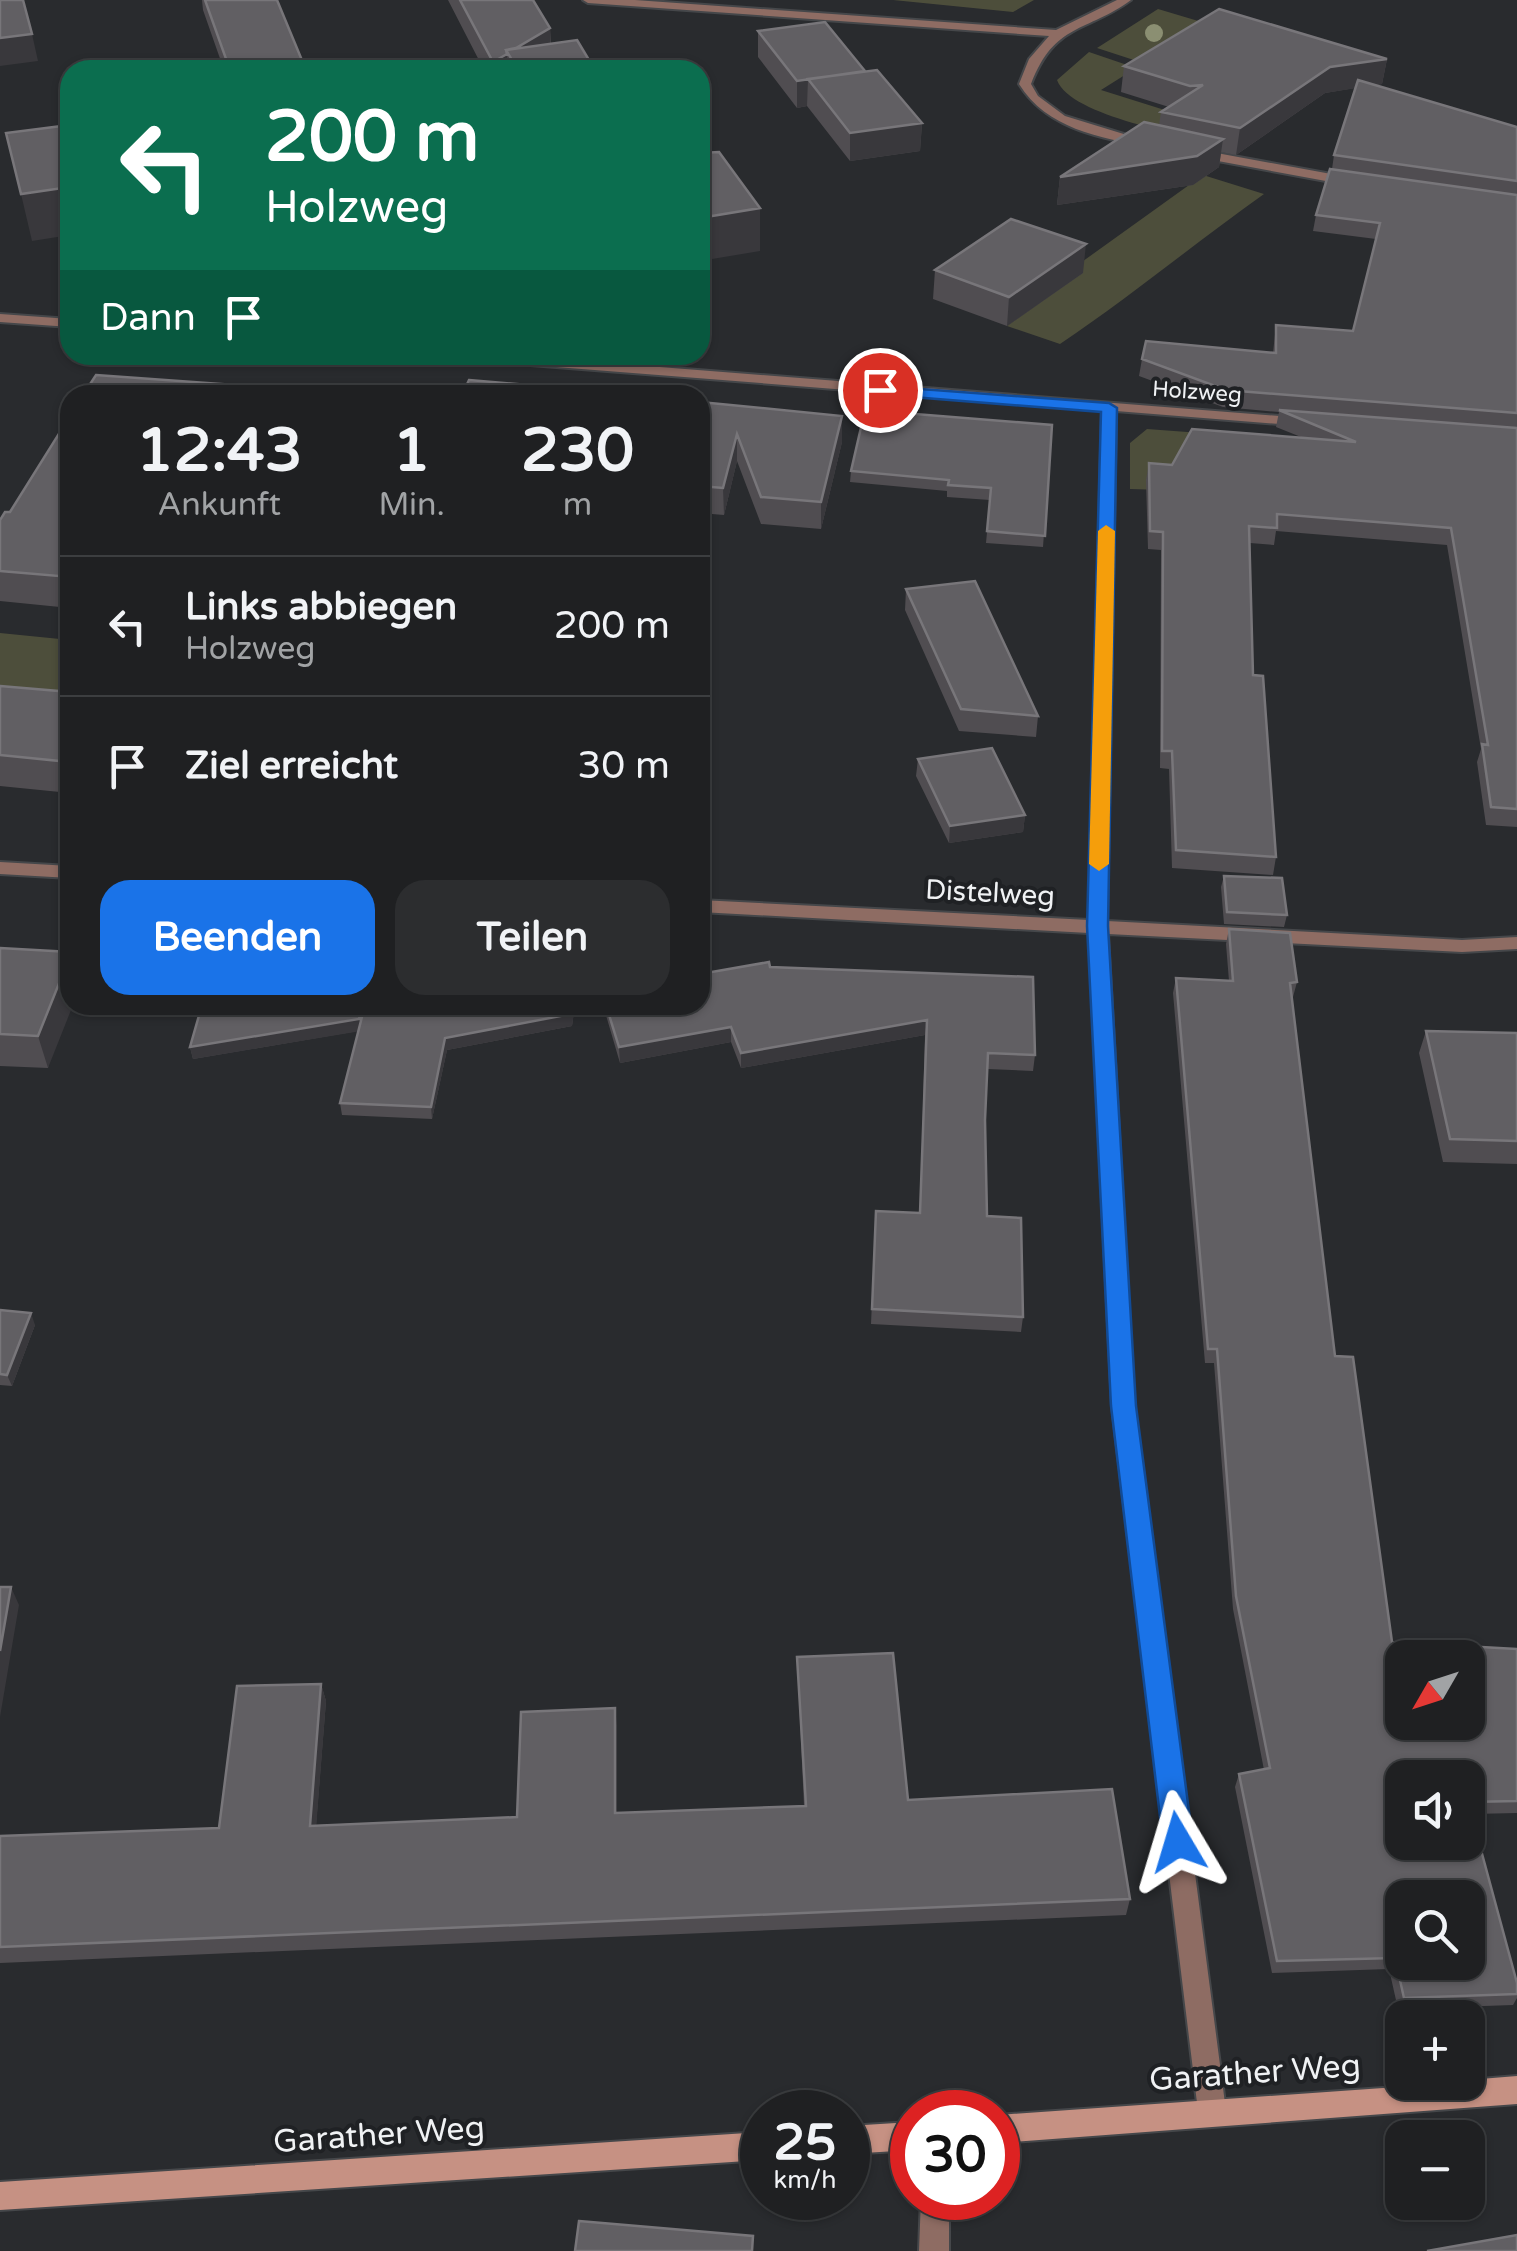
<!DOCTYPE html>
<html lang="de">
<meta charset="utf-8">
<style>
:root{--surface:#1f2022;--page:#2c2d2f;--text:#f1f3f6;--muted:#a1a3a5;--line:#3c3e40;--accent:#1a73e8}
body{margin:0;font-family:"Varela Round",sans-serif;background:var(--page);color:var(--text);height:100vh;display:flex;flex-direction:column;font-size:38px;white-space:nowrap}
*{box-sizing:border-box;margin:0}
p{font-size:32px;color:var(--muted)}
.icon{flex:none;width:55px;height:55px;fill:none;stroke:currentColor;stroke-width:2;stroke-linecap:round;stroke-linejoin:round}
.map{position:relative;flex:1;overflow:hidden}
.drawer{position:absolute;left:60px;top:385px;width:650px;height:630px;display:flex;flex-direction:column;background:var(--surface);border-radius:30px;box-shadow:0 2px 8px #0004,0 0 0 2px var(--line)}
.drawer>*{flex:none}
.guide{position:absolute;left:60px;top:60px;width:650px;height:305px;border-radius:30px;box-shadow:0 2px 8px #0004,0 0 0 2px var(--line);background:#0b6e4f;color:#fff;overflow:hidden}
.needle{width:65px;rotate:231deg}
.fabs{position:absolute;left:1385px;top:1640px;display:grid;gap:20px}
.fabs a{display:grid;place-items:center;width:100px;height:100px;border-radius:20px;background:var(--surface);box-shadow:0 2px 8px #0004,0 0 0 2px var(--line);font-size:50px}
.speed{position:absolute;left:740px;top:2090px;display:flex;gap:20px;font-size:50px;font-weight:700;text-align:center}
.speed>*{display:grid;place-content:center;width:130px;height:130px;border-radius:50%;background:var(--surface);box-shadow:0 2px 8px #0004,0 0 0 2px var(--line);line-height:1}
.speed small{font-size:25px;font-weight:400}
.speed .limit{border:15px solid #d22;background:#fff;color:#111}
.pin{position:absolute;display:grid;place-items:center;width:85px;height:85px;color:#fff;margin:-42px;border:5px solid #fff;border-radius:50%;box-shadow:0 2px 10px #0007}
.me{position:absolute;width:110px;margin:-55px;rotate:353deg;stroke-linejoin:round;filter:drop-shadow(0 0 8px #0008)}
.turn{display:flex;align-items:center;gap:35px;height:210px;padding:0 40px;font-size:45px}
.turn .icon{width:130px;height:130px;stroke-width:2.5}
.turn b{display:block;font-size:70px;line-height:85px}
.then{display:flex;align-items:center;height:95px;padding:0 40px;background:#0003;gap:20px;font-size:38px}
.eta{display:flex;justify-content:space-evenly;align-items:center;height:170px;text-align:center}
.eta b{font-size:60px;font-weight:700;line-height:70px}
.button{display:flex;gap:20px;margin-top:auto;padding:20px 40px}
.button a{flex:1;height:115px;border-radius:30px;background:var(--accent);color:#fff;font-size:40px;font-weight:700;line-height:115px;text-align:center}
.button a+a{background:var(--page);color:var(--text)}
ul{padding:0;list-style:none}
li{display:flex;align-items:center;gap:30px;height:140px;padding:0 40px;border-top:2px solid var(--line)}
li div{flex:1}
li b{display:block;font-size:38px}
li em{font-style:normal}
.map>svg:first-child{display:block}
</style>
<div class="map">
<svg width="1517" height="2251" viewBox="0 0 1517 2251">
<rect width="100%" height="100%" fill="#292b2e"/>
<path fill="#4d4e3b" d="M 893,0 L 1034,0 L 1013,12 Z
M 1158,9 L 1205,23 L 1143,63 L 1097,48 Z
M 1089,52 L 1136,68 L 1101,90 L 1241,134 L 1225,145 C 1187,135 1071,117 1057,80 Z
M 1203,175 L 1264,194 C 1195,243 1130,297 1060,344 L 1007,326 L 1082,273 L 1072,269 Z
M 1147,429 L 1268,438 L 1164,490 L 1130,489 L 1130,443 Z
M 0,633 L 70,640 L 70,722 L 0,716 Z"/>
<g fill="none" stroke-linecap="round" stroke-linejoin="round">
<defs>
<path id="street" d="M 583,0 L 635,0 L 1056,30 L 1117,0 L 1131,0 C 1086,33 1055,22 1031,84 L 1038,96 L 1065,116 L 1153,143 L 1147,147 C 1099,137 1047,129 1019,84 L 1029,59 L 1049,36 L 588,3 Z
M 1195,149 L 1353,178 L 1359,182 L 1353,186 L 1191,156 L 1191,150 Z
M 0,314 L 70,319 L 70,327 L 0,322 Z
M 448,355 L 508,355 L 1305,418 L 1312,422 L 1305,426 L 1116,411 L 1107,921 L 1462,940 L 1517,937 L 1517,949 L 1462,952 L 1108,934 L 1134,1406 L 1226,2111 L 1222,2121 L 1212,2125 L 1202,2121 L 1198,2111 L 1112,1406 L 1089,933 L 700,912 L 700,900 L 1089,920 L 1102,410 L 455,359 Z
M 0,862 L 70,866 L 70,878 L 0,874 Z
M 921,2198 L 949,2198 L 949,2251 L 919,2251 Z"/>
<path id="secondary" d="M 1517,2076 L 1517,2104 L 998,2143 L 998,2115 L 1468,2082 L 1468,2080 Z
M 912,2122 L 912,2150 L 848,2154 L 848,2126 Z
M 762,2132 L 762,2160 L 0,2210 L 0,2182 Z"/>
</defs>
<use href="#street" stroke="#45474a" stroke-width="4"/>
<use href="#secondary" stroke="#45474a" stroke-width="4"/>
<use href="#street" fill="#8e6c63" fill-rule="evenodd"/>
<use href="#secondary" fill="#c69183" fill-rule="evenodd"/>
</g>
<circle fill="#8b8f72" cx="1154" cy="33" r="9"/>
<path fill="#504d51" d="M 202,0 L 277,0 L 306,70 L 224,70 L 203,10 Z
M 448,0 L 533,0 L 550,28 L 551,44 L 595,70 L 484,70 Z
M 758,31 L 865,71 L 922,123 L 920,151 L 850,161 L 807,106 L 797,108 L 758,57 Z
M 1387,59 L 1382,84 L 1376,85 L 1517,127 L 1517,827 L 1486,825 L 1477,762 L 1481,749 L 1447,545 L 1276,531 L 1274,545 L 1250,543 L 1253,675 L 1276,857 L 1273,875 L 1172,868 L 1169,769 L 1160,768 L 1161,550 L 1148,549 L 1146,480 L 1149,463 L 1172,465 L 1301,437 L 1276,427 L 1279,412 L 1223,407 L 1139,376 L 1142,359 L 1273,353 L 1276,325 L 1353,331 L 1376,239 L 1313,231 L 1316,215 L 1332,169 L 1334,155 L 1355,88 L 1325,93 L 1236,155 L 1221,152 L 1219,167 L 1193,185 L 1057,205 L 1060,177 L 1159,125 L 1161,112 L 1169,107 L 1121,92 L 1124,66 Z
M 935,270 L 1083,273 L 1007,326 L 933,299 Z
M 700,402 L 842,442 L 821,529 L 761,524 L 737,461 L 724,515 L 700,513 Z
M 70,416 L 70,608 L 0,601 L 0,520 L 10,512 Z
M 1052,425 L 1043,547 L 986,543 L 990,500 L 947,497 L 947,491 L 850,482 L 851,471 Z
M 906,589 L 1038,716 L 1036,737 L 959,731 L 905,610 Z
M 0,686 L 70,692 L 70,793 L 0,786 Z
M 918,759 L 1025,815 L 1023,832 L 949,843 L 916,776 Z
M 1224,876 L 1287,915 L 1284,927 L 1224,924 L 1221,887 Z
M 1229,929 L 1297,982 L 1293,997 L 1292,997 L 1335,1356 L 1392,1642 L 1517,1649 L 1517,1813 L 1472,1814 L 1517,1983 L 1517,1998 L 1513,2005 L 1398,2009 L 1389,1969 L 1272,1973 L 1235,1787 L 1239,1774 L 1264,1770 L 1233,1609 L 1214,1363 L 1205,1363 L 1173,993 L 1176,978 L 1229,981 L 1226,944 Z
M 0,948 L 70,952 L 48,1068 L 0,1066 Z
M 770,967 L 1035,1055 L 1033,1071 L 987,1069 L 985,1120 L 987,1216 L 1023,1317 L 1021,1332 L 871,1324 L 876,1211 L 920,1213 L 925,1035 L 741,1068 L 731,1042 L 620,1063 L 603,1005 L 700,1005 Z
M 202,1005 L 575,1005 L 572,1026 L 447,1050 L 432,1119 L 342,1115 L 340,1103 L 358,1031 L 193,1059 L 190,1047 Z
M 1426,1031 L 1517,1033 L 1517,1164 L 1443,1162 L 1419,1053 Z
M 0,1310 L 35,1325 L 12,1386 L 0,1385 Z
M 797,1657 L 908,1800 L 1130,1899 L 1126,1915 L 0,1963 L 0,1836 L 219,1828 L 321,1684 L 326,1701 L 316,1825 L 517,1817 L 617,1725 L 617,1813 L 804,1806 Z"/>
<path fill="#39383c" d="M 550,28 L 551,56 L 508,53 Z
M 32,34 L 38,61 L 0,66 L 0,38 Z
M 507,54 L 508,70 L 494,70 L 493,62 Z
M 1387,59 L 1382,84 L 1325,93 L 1236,155 L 1240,128 L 1330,67 Z
M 865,71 L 808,79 L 807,106 L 797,108 L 797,81 Z
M 922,123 L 920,151 L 850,161 L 850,133 Z
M 1223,139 L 1219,167 L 1193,185 L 1057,205 L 1060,177 Z
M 70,187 L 70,235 L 32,241 L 21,194 Z
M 760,208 L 760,251 L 700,261 L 700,218 Z
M 1086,244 L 1083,273 L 1007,326 L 1009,297 Z
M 842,416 L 842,442 L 821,529 L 821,502 Z
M 737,434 L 737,461 L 724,515 L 723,488 Z
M 1025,815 L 1023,832 L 949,843 L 950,826 Z
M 70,956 L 70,1005 L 73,1005 L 48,1068 L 38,1036 Z
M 362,1005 L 368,1005 L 361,1031 L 193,1059 L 190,1047 Z
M 572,1005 L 575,1005 L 572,1026 L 447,1050 L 432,1119 L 431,1107 L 445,1038 Z
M 927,1020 L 925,1035 L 741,1068 L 741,1053 Z
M 731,1027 L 731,1042 L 620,1063 L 619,1047 Z
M 31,1313 L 35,1325 L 12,1386 L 7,1375 Z
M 11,1587 L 19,1605 L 0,1717 L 0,1651 Z
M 321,1684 L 326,1701 L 315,1842 L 310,1826 Z
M 615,1708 L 617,1725 L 617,1830 L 615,1813 Z"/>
<path fill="#615f63" stroke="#78767a" stroke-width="2.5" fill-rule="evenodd" d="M 0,0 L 23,0 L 32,34 L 0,38 Z
M 205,0 L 277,0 L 306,70 L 230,70 Z
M 460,0 L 533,0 L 550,28 L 516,48 L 506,50 L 507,54 L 493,62 Z
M 1219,9 L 1387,59 L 1330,67 L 1240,128 L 1161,112 L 1203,85 L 1190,86 L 1124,66 Z
M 825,22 L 865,71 L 797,81 L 758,31 Z
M 577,40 L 595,70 L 518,70 L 506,50 Z
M 877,70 L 922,123 L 850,133 L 808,79 Z
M 1358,80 L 1517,127 L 1517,181 L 1334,155 Z
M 1144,122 L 1223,139 L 1197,156 L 1060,177 Z
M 70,125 L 70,187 L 21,194 L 6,133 Z
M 719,152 L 760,208 L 700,218 L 700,153 Z
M 1330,169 L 1517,195 L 1517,413 L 1226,390 L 1142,359 L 1146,341 L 1276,353 L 1276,325 L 1353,331 L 1380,223 L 1316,215 Z
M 1011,219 L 1086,244 L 1009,297 L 935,270 Z
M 96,375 L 334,392 L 333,395 L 83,395 Z
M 469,380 L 576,389 L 573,395 L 462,395 Z
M 700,402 L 842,416 L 821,502 L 761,497 L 737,434 L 723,488 L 700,486 Z
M 865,410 L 1052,425 L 1045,536 L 987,531 L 991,488 L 948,485 L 949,480 L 851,471 Z
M 1279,410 L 1517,428 L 1517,809 L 1491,807 L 1482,744 L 1488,745 L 1451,528 L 1277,514 L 1277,528 L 1249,526 L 1253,675 L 1263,676 L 1276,857 L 1176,850 L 1172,751 L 1162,751 L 1163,532 L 1150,531 L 1149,463 L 1172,465 L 1192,429 L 1356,442 Z
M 70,416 L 70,577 L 0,571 L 0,520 L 5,512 L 10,512 Z
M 975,581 L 1038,716 L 961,709 L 906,589 Z
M 0,686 L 70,692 L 70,762 L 0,755 Z
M 992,748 L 1025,815 L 950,826 L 918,759 Z
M 1224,876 L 1282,878 L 1287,915 L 1227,912 Z
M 1229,929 L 1290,933 L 1297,982 L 1290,983 L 1335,1356 L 1353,1357 L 1392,1642 L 1517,1649 L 1517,1801 L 1468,1802 L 1517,1983 L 1517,1994 L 1404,1998 L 1395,1958 L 1277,1961 L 1239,1774 L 1270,1768 L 1236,1596 L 1217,1349 L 1208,1349 L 1176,978 L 1233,981 ZM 1402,1658 L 1468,1658 L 1468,1722 L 1402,1722 ZM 1402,1778 L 1468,1778 L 1468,1842 L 1402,1842 ZM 1402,1898 L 1468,1898 L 1468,1962 L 1402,1962 Z
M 0,948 L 70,952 L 70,956 L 38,1036 L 0,1034 Z
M 769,962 L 770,967 L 1033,977 L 1035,1055 L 988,1053 L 985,1120 L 987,1216 L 1021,1218 L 1023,1317 L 872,1309 L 876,1211 L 920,1213 L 927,1020 L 741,1053 L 731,1027 L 619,1047 L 606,1005 L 700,1005 L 700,974 Z
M 202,1005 L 362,1005 L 359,1019 L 190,1047 Z
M 365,1005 L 572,1005 L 571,1014 L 445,1038 L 431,1107 L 340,1103 Z
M 1426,1031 L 1517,1033 L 1517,1141 L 1450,1139 Z
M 0,1310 L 31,1313 L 7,1375 L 0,1374 Z
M 0,1587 L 11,1587 L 0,1651 Z
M 893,1653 L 908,1800 L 1112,1789 L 1130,1899 L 0,1947 L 0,1836 L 219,1828 L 237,1686 L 321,1684 L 310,1826 L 517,1817 L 521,1712 L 615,1708 L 615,1813 L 806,1806 L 797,1657 Z
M 579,2221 L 753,2236 L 752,2251 L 575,2251 Z
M 1517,2235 L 1517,2251 L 1427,2251 Z"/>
<path fill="#1a73e8" stroke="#114b97" stroke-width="2.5" d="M 880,386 L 1109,403 L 1117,408 L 1108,926 L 1136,1406 L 1193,1842 L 1188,1852 L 1178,1856 L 1168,1852 L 1163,1842 L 1111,1406 L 1087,926 L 1101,412 L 875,394 L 872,390 Z"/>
<path fill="#f59e0b" d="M 1106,525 L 1115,531 L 1109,864 L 1099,871 L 1089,864 L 1098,531 Z"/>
<g text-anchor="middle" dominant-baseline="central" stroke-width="8" stroke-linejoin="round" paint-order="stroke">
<g font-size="22" fill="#f0f2f4" stroke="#1f2124">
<text transform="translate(1197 392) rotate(4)">Holzweg</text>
</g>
<g font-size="28" fill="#f0f2f4" stroke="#1f2124">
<text transform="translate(990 893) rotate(3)">Distelweg</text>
</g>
<g font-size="32" fill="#f0f2f4" stroke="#1f2124">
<text transform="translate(1255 2073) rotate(-4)">Garather Weg</text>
<text transform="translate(379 2135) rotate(-4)">Garather Weg</text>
</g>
</g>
</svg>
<div class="fabs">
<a><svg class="needle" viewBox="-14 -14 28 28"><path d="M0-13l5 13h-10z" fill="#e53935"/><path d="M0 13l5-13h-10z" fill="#a1a3a5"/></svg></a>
<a><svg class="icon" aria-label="sound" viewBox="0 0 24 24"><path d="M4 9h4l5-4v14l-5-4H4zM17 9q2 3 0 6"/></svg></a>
<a><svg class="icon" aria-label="search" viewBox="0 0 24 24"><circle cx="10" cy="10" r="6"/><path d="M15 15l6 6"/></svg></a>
<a>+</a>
<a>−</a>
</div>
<div class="speed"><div>25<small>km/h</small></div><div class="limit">30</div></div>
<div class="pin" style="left:880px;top:390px;background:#d93025"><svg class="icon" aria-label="arrive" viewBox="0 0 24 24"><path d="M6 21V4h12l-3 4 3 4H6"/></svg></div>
<svg class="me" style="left:1178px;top:1842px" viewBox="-20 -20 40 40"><path d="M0-17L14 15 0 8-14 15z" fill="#1a73e8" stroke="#fff" stroke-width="4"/></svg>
<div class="guide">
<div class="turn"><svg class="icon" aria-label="left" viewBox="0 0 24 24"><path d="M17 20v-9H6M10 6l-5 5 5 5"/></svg><div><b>200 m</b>Holzweg</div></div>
<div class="then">Dann<svg class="icon" aria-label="arrive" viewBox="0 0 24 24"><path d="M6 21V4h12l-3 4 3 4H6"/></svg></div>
</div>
<section class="drawer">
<div class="eta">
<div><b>12:43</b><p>Ankunft</p></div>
<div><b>1</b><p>Min.</p></div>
<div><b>230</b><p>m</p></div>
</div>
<ul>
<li><svg class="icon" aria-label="left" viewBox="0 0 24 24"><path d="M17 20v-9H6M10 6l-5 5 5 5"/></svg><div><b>Links abbiegen</b><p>Holzweg</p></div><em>200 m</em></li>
<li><svg class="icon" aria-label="arrive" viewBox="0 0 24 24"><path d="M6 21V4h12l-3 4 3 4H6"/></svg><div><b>Ziel erreicht</b></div><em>30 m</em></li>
</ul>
<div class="button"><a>Beenden</a><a>Teilen</a></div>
</section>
</div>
